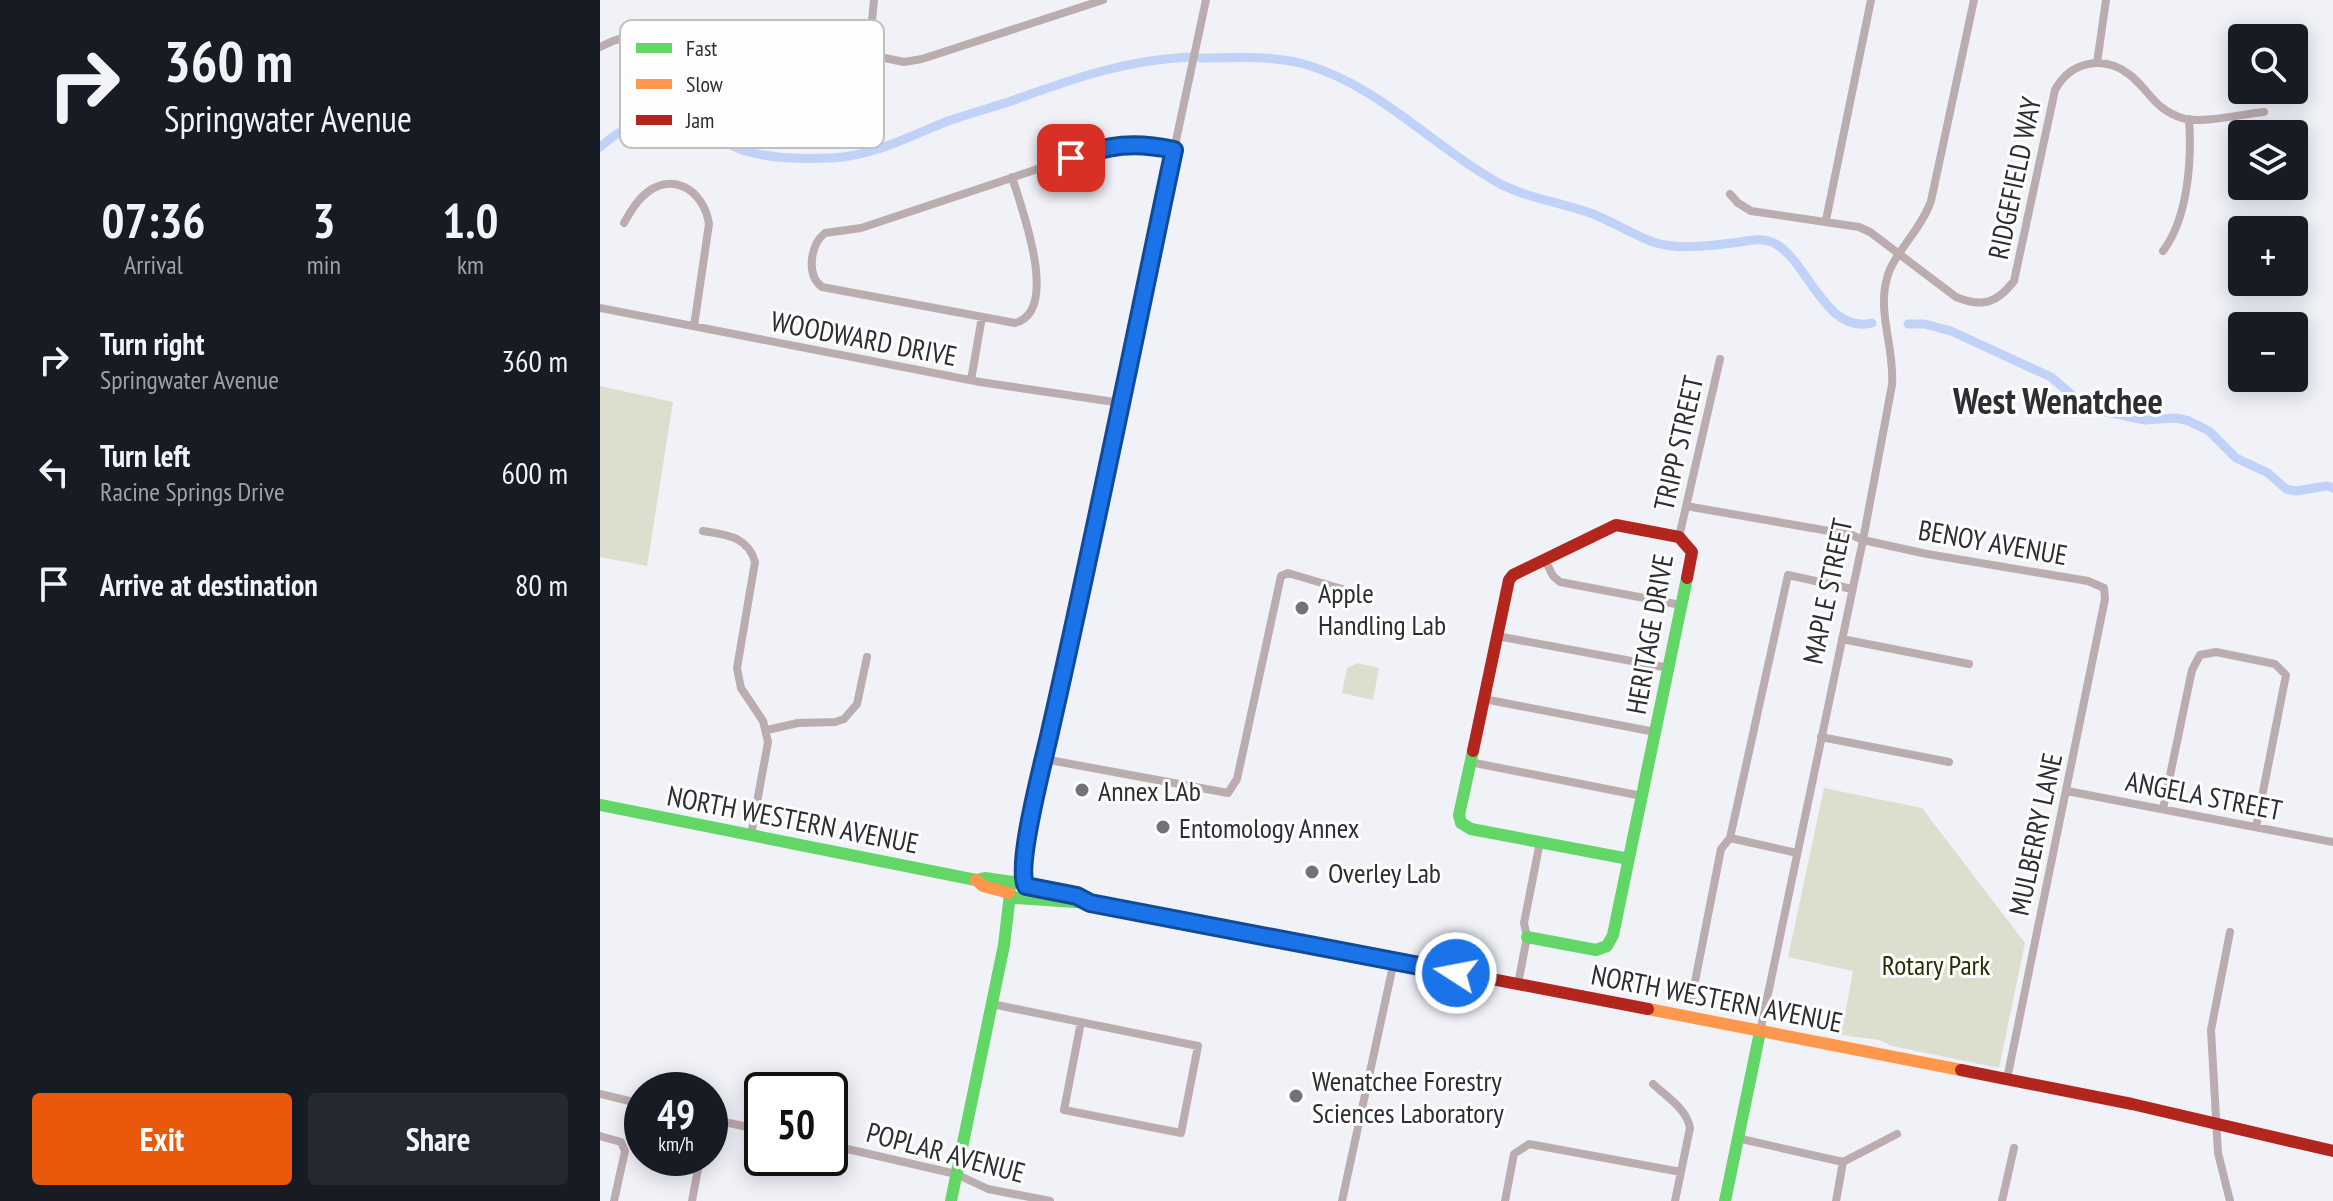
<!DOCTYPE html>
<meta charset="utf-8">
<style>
:root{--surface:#171b24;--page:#242831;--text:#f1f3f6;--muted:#9ea1a6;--accent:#ea580c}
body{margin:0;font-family:"PT Sans Narrow",sans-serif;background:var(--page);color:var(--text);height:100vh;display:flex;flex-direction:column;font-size:30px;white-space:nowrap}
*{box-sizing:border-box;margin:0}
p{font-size:26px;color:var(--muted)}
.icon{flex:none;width:44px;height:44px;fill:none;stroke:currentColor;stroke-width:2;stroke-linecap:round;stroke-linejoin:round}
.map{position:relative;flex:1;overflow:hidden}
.sheet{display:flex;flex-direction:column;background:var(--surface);width:600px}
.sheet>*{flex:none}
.banner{background:#171b24;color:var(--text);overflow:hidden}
.tools{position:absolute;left:1628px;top:24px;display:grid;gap:16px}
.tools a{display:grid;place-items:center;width:80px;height:80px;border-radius:8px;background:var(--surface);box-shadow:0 4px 20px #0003;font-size:40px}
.speed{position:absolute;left:24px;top:1072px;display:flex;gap:16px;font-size:40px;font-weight:700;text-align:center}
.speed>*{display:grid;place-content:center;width:104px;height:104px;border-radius:50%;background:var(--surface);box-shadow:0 4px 20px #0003;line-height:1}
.speed small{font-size:20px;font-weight:400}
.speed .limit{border:4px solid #111;border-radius:12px;background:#fff;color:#111}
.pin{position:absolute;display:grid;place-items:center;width:68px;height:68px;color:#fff;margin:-34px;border-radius:16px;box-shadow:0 4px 12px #0006}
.me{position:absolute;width:88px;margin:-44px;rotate:281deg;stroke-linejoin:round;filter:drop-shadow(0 0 6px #0008)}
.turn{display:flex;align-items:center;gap:28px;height:168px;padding:0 32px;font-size:36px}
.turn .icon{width:104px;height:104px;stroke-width:2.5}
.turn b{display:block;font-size:56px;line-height:68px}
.eta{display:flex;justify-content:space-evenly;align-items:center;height:136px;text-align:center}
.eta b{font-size:48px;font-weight:800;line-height:56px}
.button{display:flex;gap:16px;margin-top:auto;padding:16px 32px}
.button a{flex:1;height:92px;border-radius:8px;background:var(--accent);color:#fff;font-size:32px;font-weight:800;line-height:92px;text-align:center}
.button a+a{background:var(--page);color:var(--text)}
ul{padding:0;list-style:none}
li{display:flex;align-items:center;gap:24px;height:112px;padding:0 32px}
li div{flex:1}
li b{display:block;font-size:30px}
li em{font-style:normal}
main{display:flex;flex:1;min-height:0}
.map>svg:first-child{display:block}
</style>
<main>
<section class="sheet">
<div class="banner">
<div class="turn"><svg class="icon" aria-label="right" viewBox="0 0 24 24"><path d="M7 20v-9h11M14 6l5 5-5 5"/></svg><div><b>360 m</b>Springwater Avenue</div></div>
</div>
<div class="eta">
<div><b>07:36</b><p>Arrival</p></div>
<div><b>3</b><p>min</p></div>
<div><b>1.0</b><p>km</p></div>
</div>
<ul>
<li><svg class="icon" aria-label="right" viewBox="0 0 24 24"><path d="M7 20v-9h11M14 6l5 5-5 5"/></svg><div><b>Turn right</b><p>Springwater Avenue</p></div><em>360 m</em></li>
<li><svg class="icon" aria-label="left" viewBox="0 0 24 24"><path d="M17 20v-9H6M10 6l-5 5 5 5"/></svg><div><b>Turn left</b><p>Racine Springs Drive</p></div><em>600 m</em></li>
<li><svg class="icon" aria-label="arrive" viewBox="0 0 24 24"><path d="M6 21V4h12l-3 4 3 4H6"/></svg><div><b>Arrive at destination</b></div><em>80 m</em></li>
</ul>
<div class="button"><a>Exit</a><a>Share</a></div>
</section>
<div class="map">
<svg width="1733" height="1201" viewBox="0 0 1733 1201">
<rect width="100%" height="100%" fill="#f0f2f8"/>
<path fill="#dcdfce" d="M 0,386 L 73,402 L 47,566 L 0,557 Z
M 757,663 L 779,668 L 773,700 L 742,693 L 747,668 Z
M 1224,788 L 1322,808 L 1425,943 L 1399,1068 L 1292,1046 L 1279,1040 L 1241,1035 L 1253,971 L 1188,957 Z"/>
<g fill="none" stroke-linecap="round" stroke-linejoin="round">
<path stroke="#c0d2f7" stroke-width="9" d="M 601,58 C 635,58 671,55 704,64 C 778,85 830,144 895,181 C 924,198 961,202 993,214 C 1013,222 1032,234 1053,242 C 1076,250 1108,246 1132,243 C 1145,242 1161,236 1174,243 C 1207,259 1225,335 1272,323
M 0,147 C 33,119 64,104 105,128 C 117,135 128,145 142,150 C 170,159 203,159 232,158 C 274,156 310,136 348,121 C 371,113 394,107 417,99 C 475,78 526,60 589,57
M 1308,324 L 1325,324 L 1351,331 L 1451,377 L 1487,408 L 1545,420 L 1576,418 L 1589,421 L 1609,431 L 1636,458 L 1668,473 L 1686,489 L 1696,491 L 1727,486 L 1733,488"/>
<path stroke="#bbacb0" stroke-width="8" d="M 274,0 L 271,31 L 280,57 L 304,62 L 322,59 L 503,0
M 0,47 C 39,25 79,35 120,46 L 123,53 L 133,58 L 143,53 L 145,46 L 140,36 L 133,34 L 125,36 L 120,46
M 1497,63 L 1506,0
M 412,177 C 421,207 461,311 415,323 L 222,287 C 206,275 210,245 225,233 L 261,228 L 501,148 L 527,143 L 574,150
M 1130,194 L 1138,203 L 1151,211 L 1259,227 L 1270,232 L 1356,297 C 1383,308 1397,303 1414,281 L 1455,90 C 1470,62 1503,54 1530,75 C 1550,91 1554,109 1582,118 C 1602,124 1642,114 1664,112
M 1226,220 L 1271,0
M 24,223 C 29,214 35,203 43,196 C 71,169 104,190 109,224 L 94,326
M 1563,251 C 1588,218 1592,160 1589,119
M 0,308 L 380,382 L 521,403
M 371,380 L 382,317
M 1086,506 L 1252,535 L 1263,540 L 1327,554 L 1488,581 L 1504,588 L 1505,599 L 1407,1079
M 103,531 C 126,535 148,536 155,562 L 137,668 L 141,688 L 163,721 L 168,742 L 151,835
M 1079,537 L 1120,359
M 945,560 L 953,576 L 960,582 L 1081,605
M 897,636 L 1069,668
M 1242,639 L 1369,664
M 884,699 L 1055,732
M 167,730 L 198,723 L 235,722 L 244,719 L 257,704 L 267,657
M 1221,737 L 1349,762
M 444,759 L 628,793 L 637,779 L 681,576 L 688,573 L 742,589
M 870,762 L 1042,796
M 1467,791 L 1733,842
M 1563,809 L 1592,670 L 1600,655 L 1616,652 L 1675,664 L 1686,675 L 1656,827
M 1130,838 L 1188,575 L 1252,589
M 423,882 L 423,862 L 444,759 L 606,0
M 918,984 L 927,937 L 924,923 L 940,842
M 1091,1002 L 1121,849 L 1130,838 L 1197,853
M 392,1004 L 598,1046 L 581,1133 L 464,1110 L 481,1022
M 1160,1032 L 1263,540 L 1292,385 C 1295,349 1277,314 1287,278 C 1293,254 1321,230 1331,201 L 1374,0
M 1053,1084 C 1066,1096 1087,1109 1090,1128 L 1075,1201
M 0,1094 L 42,1104
M 110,1119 L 162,1130
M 0,1136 L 21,1142 L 25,1151 L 14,1201
M 1137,1138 L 1243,1162
M 230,1145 L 356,1174 L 388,1189 L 450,1201
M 1243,1162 L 1297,1134
M 92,1201 L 100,1158
M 742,1201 L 794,961
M 905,1201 L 914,1154 L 929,1144 L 1081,1172
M 1236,1201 L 1243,1162
M 1402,1201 L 1414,1148
M 1630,1201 L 1618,1153 L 1611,1030 L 1630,932"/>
<path stroke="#63d668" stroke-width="12" d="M 873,751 L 859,815 L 861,823 L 871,829 L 1029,859
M 0,805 L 376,880 L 385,878 L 412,882
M 490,903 C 467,891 443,892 417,880 L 409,887 L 410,894 L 415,898 L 490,903 L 689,940
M 927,937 L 996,950 L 1007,946 L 1013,935 L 1087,578
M 351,1201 L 404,945 L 410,894
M 1125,1201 L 1160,1032"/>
<path stroke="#ff974d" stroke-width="12" d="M 376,880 L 383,886 L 409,893
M 1048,1009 L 1361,1070"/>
<path stroke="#b3261e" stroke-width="12" d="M 873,751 L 909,580 L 913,575 L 1016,525 L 1079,537 L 1092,552 L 1087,578
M 689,940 L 1048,1009
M 1361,1070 L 1532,1104 L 1733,1151"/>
</g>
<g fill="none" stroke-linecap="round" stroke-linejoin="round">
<defs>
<path id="route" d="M 471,158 C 510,145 533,141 574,150 C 533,344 494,539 450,732 C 444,760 415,866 426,886 L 477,896 L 490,903 L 856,973"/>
</defs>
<use href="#route" stroke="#114b97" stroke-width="20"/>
<use href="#route" stroke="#1a73e8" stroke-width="14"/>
</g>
<g fill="#717377" stroke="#fefefe" stroke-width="3">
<circle cx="702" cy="608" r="8"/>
<circle cx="482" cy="790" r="8"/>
<circle cx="563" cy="827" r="8"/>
<circle cx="712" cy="872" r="8"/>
<circle cx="696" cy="1096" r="8"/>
</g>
<g text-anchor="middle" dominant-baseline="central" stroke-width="6" stroke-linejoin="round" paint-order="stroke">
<g font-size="28" fill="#2d2e32" stroke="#fefefe">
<text transform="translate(1414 178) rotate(-78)">RIDGEFIELD WAY</text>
<text transform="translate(264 338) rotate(11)">WOODWARD DRIVE</text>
<text transform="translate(1078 443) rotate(-77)">TRIPP STREET</text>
<text transform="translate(1393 542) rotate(10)">BENOY AVENUE</text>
<text transform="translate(1227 591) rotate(-78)">MAPLE STREET</text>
<text transform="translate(1049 634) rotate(-80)">HERITAGE DRIVE</text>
<text transform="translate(1604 795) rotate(11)">ANGELA STREET</text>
<text transform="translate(193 819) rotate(11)">NORTH WESTERN AVENUE</text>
<text transform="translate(1435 834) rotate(-78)">MULBERRY LANE</text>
<text transform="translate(1117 998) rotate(11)">NORTH WESTERN AVENUE</text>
<text transform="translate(346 1152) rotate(15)">POPLAR AVENUE</text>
</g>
<g font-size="28" fill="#2d2e32" stroke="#fefefe" text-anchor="start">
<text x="718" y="592">Apple<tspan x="718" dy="32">Handling Lab</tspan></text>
<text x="498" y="790">Annex LAb</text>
<text x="579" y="827">Entomology Annex</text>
<text x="728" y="872">Overley Lab</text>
<text x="712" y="1080">Wenatchee Forestry<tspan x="712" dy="32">Sciences Laboratory</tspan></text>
</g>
<g font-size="28" fill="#2d2f02" stroke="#fefefe">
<text x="1336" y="964">Rotary Park</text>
</g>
<g font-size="36" font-weight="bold" fill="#2d2e32" stroke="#fefefe">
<text x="1458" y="400">West Wenatchee</text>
</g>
</g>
<rect x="20" y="20" width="264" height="128" rx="12" fill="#fefefe" stroke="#bfc0c1" stroke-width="2"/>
<rect x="36" y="43" width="36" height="10" fill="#63d668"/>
<rect x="36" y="79" width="36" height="10" fill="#ff974d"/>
<rect x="36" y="115" width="36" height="10" fill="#b3261e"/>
<g font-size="22" fill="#2d2e32">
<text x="86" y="56">Fast</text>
<text x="86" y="92">Slow</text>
<text x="86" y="128">Jam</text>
</g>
</svg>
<div class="tools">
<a><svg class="icon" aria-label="search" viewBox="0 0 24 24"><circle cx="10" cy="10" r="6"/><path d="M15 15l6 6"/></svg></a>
<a><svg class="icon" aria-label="layers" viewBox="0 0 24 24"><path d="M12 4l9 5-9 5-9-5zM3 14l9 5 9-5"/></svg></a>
<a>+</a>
<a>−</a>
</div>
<div class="speed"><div>49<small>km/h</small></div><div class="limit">50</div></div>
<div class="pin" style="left:471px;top:158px;background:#d93025"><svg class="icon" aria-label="arrive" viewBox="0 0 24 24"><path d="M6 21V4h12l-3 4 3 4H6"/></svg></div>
<svg class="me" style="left:856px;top:973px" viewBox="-20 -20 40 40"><circle r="17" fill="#1a73e8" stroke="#fff" stroke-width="3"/><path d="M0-11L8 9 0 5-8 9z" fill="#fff"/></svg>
</div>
</main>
